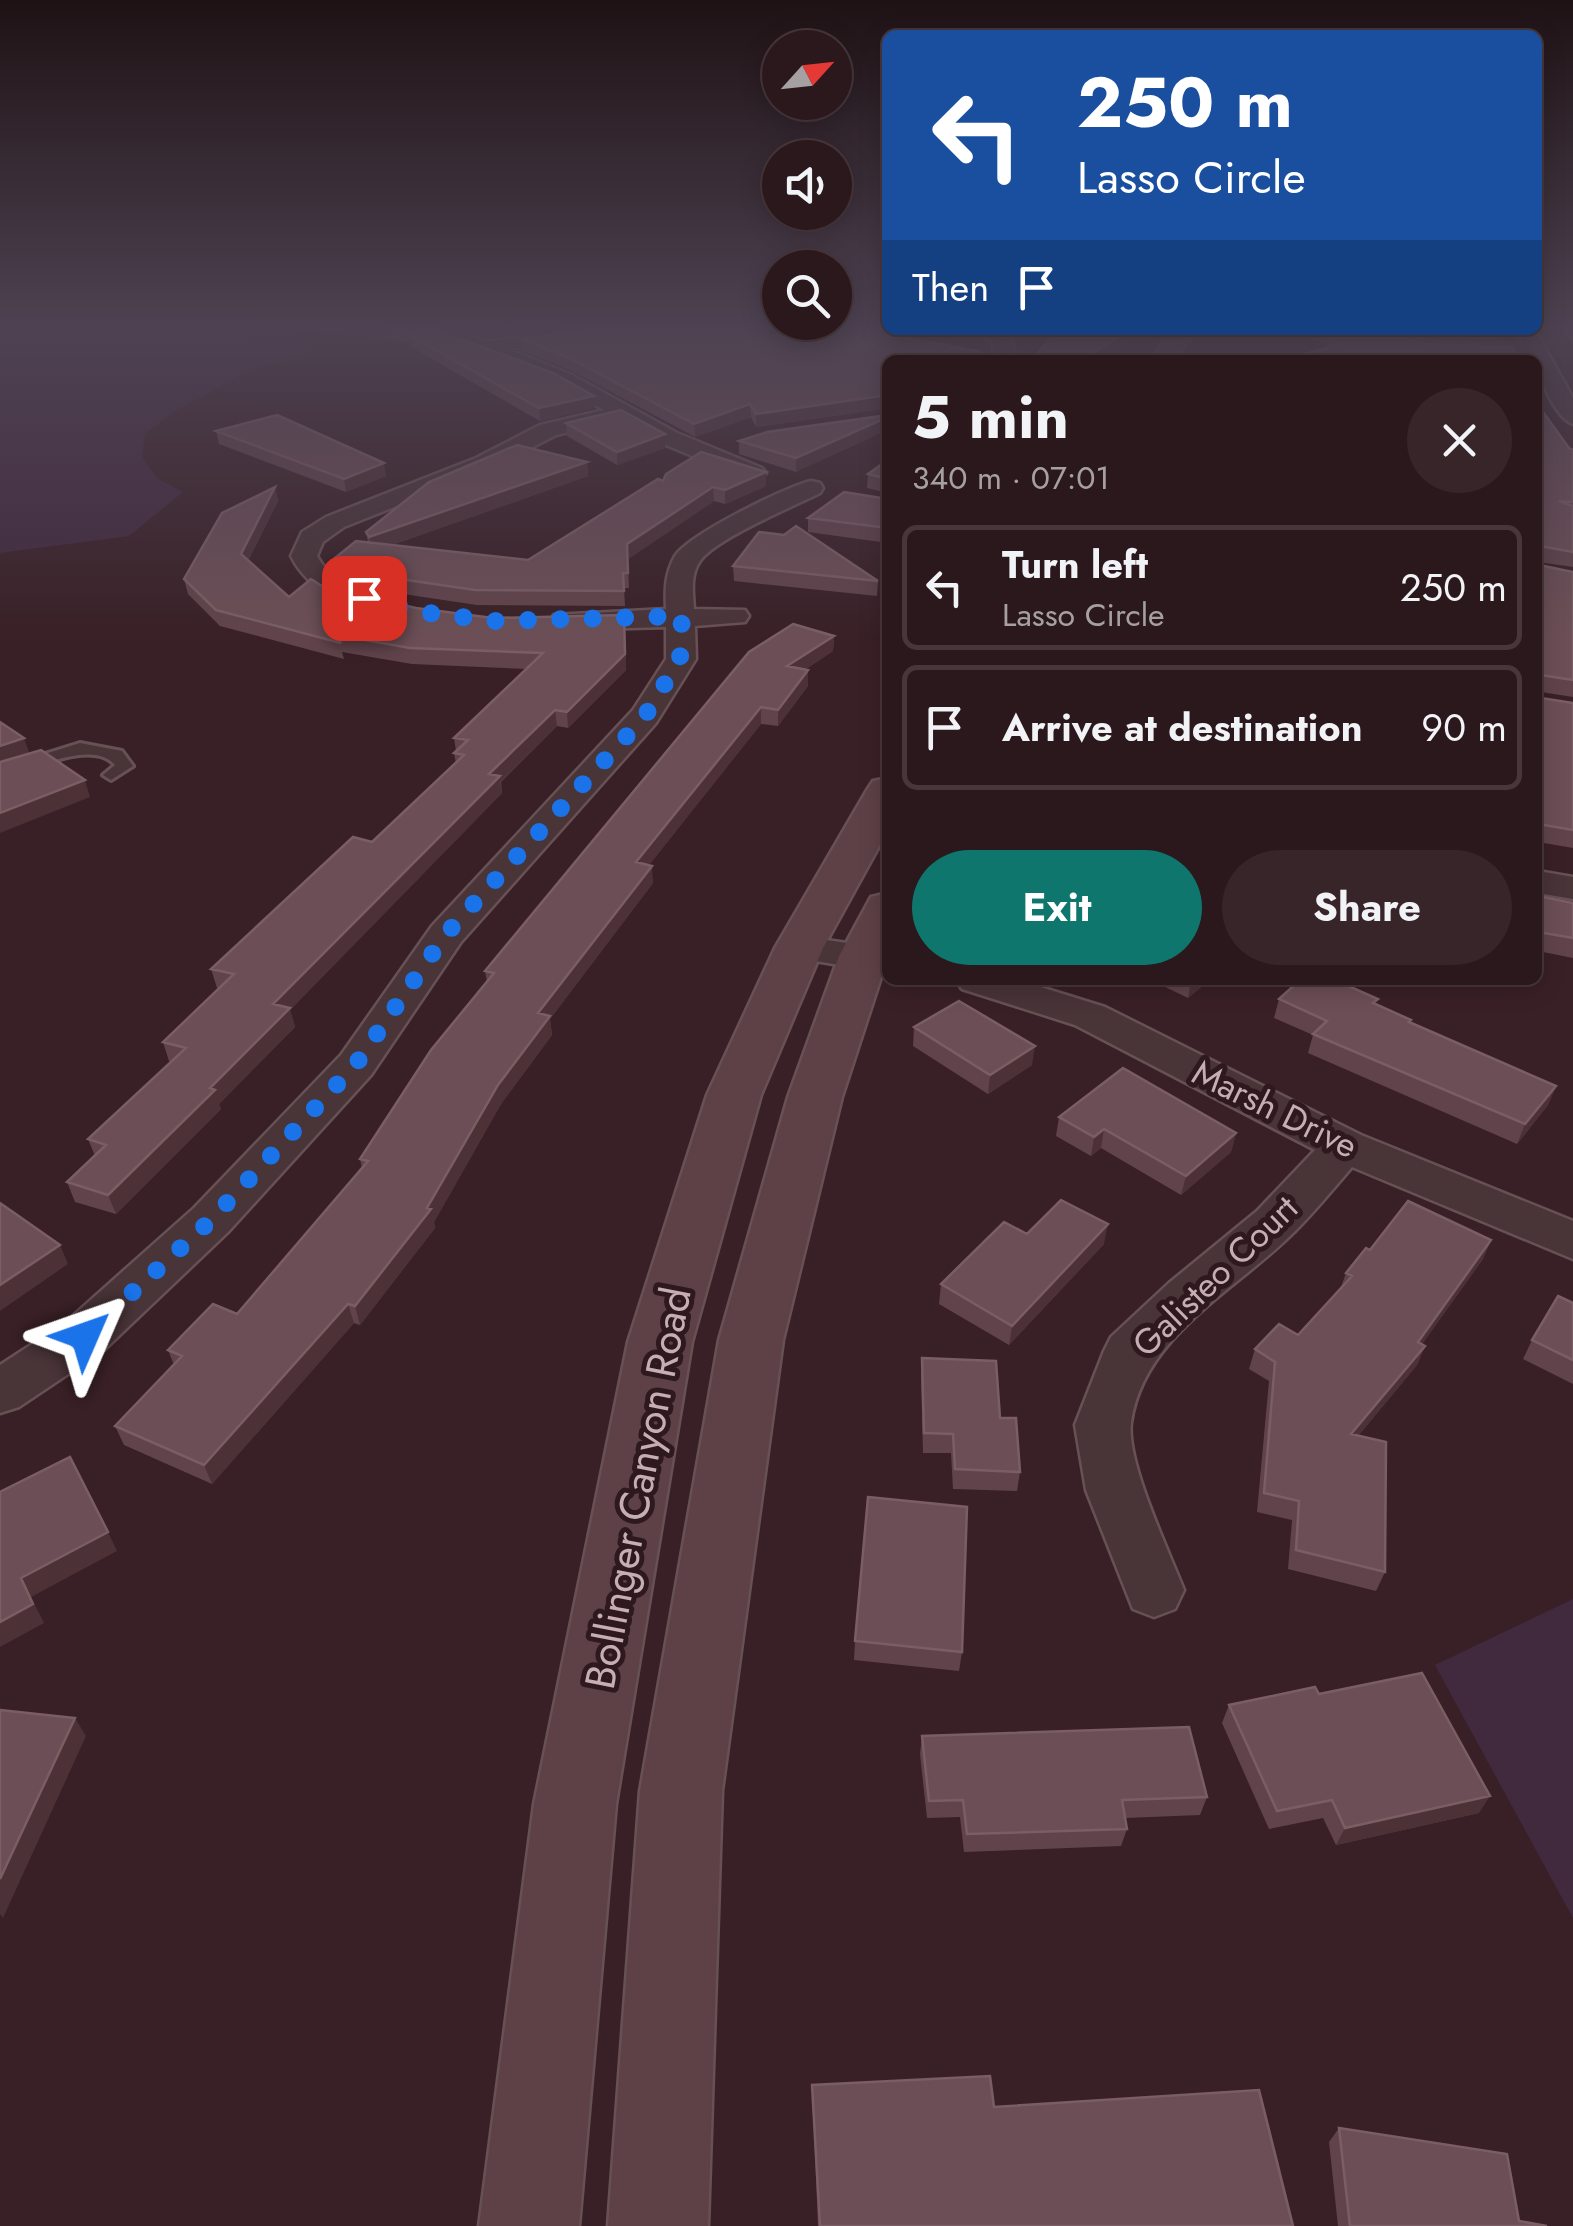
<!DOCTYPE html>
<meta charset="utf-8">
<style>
:root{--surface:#2b181c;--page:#372529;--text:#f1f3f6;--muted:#a6a0a3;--line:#47373b;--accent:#0f766e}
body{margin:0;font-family:Jost,sans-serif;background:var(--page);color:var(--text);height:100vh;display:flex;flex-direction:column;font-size:38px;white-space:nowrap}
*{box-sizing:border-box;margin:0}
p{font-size:32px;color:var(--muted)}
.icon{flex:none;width:55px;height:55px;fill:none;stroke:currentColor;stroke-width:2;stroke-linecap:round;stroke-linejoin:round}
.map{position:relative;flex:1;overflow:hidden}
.sheet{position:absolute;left:882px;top:355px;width:660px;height:630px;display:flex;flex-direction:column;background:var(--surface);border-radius:15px;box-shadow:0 5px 25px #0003,0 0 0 2px var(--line)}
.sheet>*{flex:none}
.banner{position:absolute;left:882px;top:30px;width:660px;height:305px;border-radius:15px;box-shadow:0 5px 25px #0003,0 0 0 2px var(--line);background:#1a4fa0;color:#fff;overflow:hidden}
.needle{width:65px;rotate:63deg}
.tools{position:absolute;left:762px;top:30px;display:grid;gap:20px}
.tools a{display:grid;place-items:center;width:90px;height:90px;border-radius:50%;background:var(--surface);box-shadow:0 5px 25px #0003,0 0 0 2px var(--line);font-size:50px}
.pin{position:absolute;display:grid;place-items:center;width:85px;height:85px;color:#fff;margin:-42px;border-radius:20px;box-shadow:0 5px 15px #0006}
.me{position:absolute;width:110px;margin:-55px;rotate:47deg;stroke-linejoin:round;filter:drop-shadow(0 0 8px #0008)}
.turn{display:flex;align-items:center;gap:35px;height:210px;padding:0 30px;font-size:45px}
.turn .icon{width:130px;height:130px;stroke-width:2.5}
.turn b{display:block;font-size:70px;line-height:85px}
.then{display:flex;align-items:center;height:95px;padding:0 30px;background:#0003;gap:20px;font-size:38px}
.round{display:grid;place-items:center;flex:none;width:105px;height:105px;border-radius:52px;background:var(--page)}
.overview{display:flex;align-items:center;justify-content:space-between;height:170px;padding:0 30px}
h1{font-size:60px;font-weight:700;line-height:75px}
.button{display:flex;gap:20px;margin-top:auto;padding:20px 30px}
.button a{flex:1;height:115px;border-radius:60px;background:var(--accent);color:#fff;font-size:40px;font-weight:700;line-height:115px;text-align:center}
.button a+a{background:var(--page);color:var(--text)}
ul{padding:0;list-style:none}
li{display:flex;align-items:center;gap:30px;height:125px;margin:0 20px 15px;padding:0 10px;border:5px solid var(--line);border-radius:15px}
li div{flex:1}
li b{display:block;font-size:38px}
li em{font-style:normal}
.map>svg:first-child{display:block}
</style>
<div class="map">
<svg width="1573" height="2226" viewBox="0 0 1573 2226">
<rect width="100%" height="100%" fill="#392026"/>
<path fill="#422a3e" d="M 0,327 L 161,327 L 314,351 L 248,371 L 172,413 L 145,434 L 142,457 L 157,478 L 183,492 L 129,536 L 0,553 Z
M 1573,1599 L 1573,1918 L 1435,1665 Z"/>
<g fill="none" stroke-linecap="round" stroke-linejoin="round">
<defs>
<path id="lane" d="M 80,743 L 122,751 L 133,766 L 111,780 L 103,775 L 115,765 C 92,738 29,771 0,779 L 0,768 Z"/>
<path id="street" d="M 408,327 L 438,327 L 489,342 L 569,327 L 626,327 L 617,333 L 508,349 L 570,374 L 677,433 L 762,468 L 766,473 L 754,480 L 746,478 L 661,443 L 621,420 L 556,435 L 492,468 L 344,527 L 323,542 L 317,556 C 334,588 365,589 397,597 L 401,603 L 397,609 C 357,619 308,591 291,556 L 302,532 L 326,517 L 476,458 L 540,425 L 604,410 L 556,382 Z
M 978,330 L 1000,330 L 1012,342 L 1015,360 L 995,360 L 993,344 Z
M 1367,330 C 1391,330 1409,338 1432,341 C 1462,345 1492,344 1523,343 L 1515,330 L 1535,330 L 1573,398 L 1573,424 C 1556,418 1538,378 1538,360 L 1529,355 C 1485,356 1400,363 1367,330 Z
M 811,481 L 820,483 L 823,488 L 820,493 C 792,507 715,539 700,561 C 690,575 693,593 694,609 L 745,610 L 749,616 L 745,622 L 695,626 L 696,659 L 656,723 L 461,942 L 371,1075 L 228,1232 L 104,1350 L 19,1407 L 0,1413 L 0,1365 L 66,1322 L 194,1208 L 341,1055 L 432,926 L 633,710 L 666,659 L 666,627 L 564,630 L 554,627 L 550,621 L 554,615 L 666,609 C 665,590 665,574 675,556 C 688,535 785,487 811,481 Z
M 1538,871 L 1573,877 L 1573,899 L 1538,893 Z
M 799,936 L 888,949 L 888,973 L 785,956 L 779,948 L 785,940 Z
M 956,980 L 1018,980 L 1105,1007 L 1361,1135 L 1573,1221 L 1573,1259 L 1352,1167 C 1332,1190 1313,1214 1291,1235 C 1234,1291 1143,1337 1131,1423 C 1126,1461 1169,1552 1184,1590 L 1175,1609 L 1154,1617 L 1133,1609 L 1086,1490 L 1075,1425 L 1104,1351 L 1111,1337 L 1169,1283 L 1257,1211 L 1315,1150 L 1075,1025 L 962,989 Z"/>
<path id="secondary" d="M 1172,330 L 1196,330 L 1174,360 L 1150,360 Z
M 888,778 L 888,830 L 823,948 L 761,1095 L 692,1342 L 616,1804 L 579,2226 L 479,2226 L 534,1804 L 628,1342 L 707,1095 L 775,948 L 867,790 L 873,781 Z
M 888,893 L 888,956 L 842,1097 L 783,1340 L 722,1791 L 708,2226 L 608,2226 L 640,1791 L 719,1340 L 788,1097 L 839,956 L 871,897 Z"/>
</defs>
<use href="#lane" stroke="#675155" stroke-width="6"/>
<use href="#street" stroke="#675155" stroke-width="5"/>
<use href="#secondary" stroke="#675155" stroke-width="5"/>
<use href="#lane" fill="#493438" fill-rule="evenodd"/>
<use href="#street" fill="#493438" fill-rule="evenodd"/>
<use href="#secondary" fill="#5d4146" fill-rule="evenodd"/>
</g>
<path fill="#61444b" d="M 283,327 L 428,327 L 594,396 L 595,408 L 540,421 L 411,347 L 410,342 Z
M 452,327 L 548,327 L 489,338 Z
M 782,327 L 888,327 L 934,330 L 911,339 L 888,360 L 888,408 L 756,427 L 751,417 L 695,437 L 572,371 L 522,351 L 521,339 L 782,335 L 784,333 Z
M 1562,327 L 1573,327 L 1573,344 L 1567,337 Z
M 1289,330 L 1380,330 L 1383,332 L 1424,344 L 1327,348 L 1328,345 Z
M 1395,330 L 1500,330 L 1497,340 L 1444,339 Z
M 1538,405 L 1569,448 L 1573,450 L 1573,567 L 1539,562 L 1539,565 L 1573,572 L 1573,697 L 1541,692 L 1541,698 L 1573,703 L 1573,848 L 1538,842 Z
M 888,415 L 796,472 L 739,454 L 739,441 Z
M 566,423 L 665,434 L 665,448 L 617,465 L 567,436 Z
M 216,431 L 386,476 L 346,492 L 219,444 Z
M 888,460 L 888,493 L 867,488 L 868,474 Z
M 587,462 L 588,476 L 392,545 L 528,560 L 663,481 L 766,472 L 766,486 L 725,504 L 714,501 L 628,559 L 629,588 L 624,588 L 625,606 L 477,605 L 376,590 L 338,573 L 335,558 L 368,542 L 366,532 Z
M 275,487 L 278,501 L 248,561 L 289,597 L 322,586 L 416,608 L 493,618 L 625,631 L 626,670 L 568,728 L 557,726 L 501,782 L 502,793 L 290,1010 L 295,1027 L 219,1104 L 221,1109 L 116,1214 L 75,1202 L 67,1182 L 95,1156 L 88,1139 L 171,1062 L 169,1061 L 163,1042 L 220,988 L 217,988 L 211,969 L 372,842 L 456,764 L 454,753 L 456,751 L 454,738 L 527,669 L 412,664 L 342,652 L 344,659 L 220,626 L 188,594 L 184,579 Z
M 888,499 L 888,543 L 808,532 L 808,518 Z
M 733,566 L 878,581 L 877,596 L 734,581 Z
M 834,636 L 833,651 L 806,669 L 808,670 L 808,686 L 778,726 L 761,724 L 649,865 L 653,883 L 550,1019 L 552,1035 L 501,1104 L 434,1222 L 435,1228 L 360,1325 L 354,1323 L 212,1484 L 124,1445 L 115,1426 L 174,1365 L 168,1350 L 237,1314 L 362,1168 L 360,1159 L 487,982 L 485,971 Z
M 1538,896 L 1573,903 L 1573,958 L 1538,951 Z
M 1151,980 L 1210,980 L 1188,998 Z
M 1279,999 L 1376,1004 L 1411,1020 L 1410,1023 L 1556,1086 L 1548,1105 L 1517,1144 L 1308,1053 L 1313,1035 L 1274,1018 Z
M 914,1027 L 1032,1065 L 988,1094 L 913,1046 Z
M 1059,1117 L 1236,1133 L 1231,1152 L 1181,1195 L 1101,1148 L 1091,1156 L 1056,1136 Z
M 1027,1234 L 1104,1244 L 1009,1345 L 939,1304 L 941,1284 Z
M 1491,1240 L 1483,1259 L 1422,1344 L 1425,1346 L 1417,1365 L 1358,1436 L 1385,1572 L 1376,1591 L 1288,1569 L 1292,1520 L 1257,1512 L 1269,1381 L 1249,1369 L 1255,1349 L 1298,1335 L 1340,1290 L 1346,1273 L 1370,1250 Z
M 1573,1303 L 1573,1384 L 1523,1359 L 1532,1340 Z
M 922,1358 L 1000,1418 L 1020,1472 L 1017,1491 L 953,1489 L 951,1453 L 923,1453 L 921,1377 Z
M 855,1641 L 962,1652 L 959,1671 L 854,1660 Z
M 1319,1694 L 1479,1813 L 1336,1845 L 1323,1818 L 1269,1829 L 1222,1723 L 1229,1705 Z
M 922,1736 L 1207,1797 L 1200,1815 L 1125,1818 L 1127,1829 L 1121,1846 L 964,1852 L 960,1817 L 927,1818 L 920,1754 Z
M 812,2085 L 994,2107 L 1293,2226 L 818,2226 Z
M 1339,2128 L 1519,2221 L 1547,2226 L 1338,2226 L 1329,2142 Z"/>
<path fill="#4c3137" d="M 488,327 L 548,327 L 489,338 Z
M 904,330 L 934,330 L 890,347 L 891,335 Z
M 1125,332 L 1124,343 L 1100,360 L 1083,360 Z
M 982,352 L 981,360 L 957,360 Z
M 888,384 L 888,408 L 756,427 L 756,414 Z
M 594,396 L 595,408 L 540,421 L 539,408 Z
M 750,404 L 751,417 L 695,437 L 694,424 Z
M 888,417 L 888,430 L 796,472 L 796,458 Z
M 665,434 L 665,448 L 617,465 L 617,452 Z
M 587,462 L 588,476 L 372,552 L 369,537 Z
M 384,463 L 386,476 L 346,492 L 344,479 Z
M 766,472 L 766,486 L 725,504 L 725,490 Z
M 275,487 L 278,501 L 244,569 L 241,554 Z
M 713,487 L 714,501 L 628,559 L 629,588 L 627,544 Z
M 625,631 L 626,670 L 568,728 L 567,712 Z
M 834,636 L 833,651 L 787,682 L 787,666 Z
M 808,670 L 808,686 L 778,726 L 778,710 Z
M 761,707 L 761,724 L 637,880 L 636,862 Z
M 555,710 L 557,726 L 500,782 L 502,793 L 290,1010 L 295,1027 L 219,1104 L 221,1109 L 116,1214 L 108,1195 L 210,1088 L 273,1004 L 489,774 Z
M 24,738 L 30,755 L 0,765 L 0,746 Z
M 85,780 L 90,797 L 0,833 L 0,813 Z
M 652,866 L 653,883 L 550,1019 L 552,1035 L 501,1104 L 434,1222 L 435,1228 L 360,1325 L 355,1306 L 427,1208 L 538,1013 Z
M 1191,980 L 1210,980 L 1188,998 Z
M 1035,1046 L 1032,1065 L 988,1094 L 990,1075 Z
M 1556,1086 L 1548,1105 L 1517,1144 L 1525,1124 Z
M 1104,1129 L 1101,1148 L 1091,1156 L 1094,1137 Z
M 1236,1133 L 1231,1152 L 1181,1195 L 1186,1176 Z
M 1108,1224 L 1104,1244 L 1009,1345 L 1012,1326 Z
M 1491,1240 L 1483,1259 L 1410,1361 L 1418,1342 Z
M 60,1245 L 68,1264 L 0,1311 L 0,1285 Z
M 348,1304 L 354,1323 L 212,1484 L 204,1465 Z
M 1425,1346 L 1417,1365 L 1344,1453 L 1351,1434 Z
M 108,1532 L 117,1551 L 31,1597 L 44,1623 L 0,1647 L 0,1622 L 21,1578 Z
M 75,1718 L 86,1736 L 3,1918 L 0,1914 L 0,1879 Z
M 1490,1796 L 1479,1813 L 1336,1845 L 1345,1828 Z"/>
<path fill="#6c4f56" stroke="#7a5e64" stroke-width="2.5" d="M 385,327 L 428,327 L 553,373 L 594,396 L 539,408 L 409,335 L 424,332 Z
M 602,327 L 764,327 L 768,335 L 782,335 L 788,330 L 787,327 L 888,327 L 888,330 L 904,330 L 891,335 L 982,352 L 957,360 L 888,360 L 888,384 L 886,384 L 888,395 L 756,414 L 750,404 L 694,424 L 571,359 L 521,339 Z
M 1057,330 L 1125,330 L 1125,332 L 1083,360 L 1032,360 Z
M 1321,330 L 1380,330 L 1383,332 L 1424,344 L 1512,347 L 1520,360 L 1282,360 L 1341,344 L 1329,339 L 1340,337 Z
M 1538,405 L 1569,448 L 1573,450 L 1573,502 L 1559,501 L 1573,506 L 1573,552 L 1540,546 L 1539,565 L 1573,572 L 1573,680 L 1541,675 L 1541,698 L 1573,703 L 1573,830 L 1538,824 Z
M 621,410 L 665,434 L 617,452 L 566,423 Z
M 277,415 L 384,463 L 344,479 L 216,431 Z
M 888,415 L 888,417 L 796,458 L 739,441 L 767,432 Z
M 517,445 L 587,462 L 369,537 L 366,532 L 429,482 Z
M 701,452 L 766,472 L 725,490 L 713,487 L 627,544 L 628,573 L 623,573 L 624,591 L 475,590 L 373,575 L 335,558 L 356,541 L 528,560 L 658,479 L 663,481 L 666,474 Z
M 888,460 L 888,479 L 868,474 Z
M 275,487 L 241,554 L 289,597 L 311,579 L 322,586 L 416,608 L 493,618 L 624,615 L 625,654 L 567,712 L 555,710 L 489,774 L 500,776 L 273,1004 L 290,1008 L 210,1088 L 215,1090 L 108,1195 L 67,1182 L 106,1145 L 88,1139 L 186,1048 L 163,1042 L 234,974 L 211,969 L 353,837 L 372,842 L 464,755 L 454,753 L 468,740 L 454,738 L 543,653 L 410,648 L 331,634 L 341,643 L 216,610 L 184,579 L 222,513 Z
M 844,492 L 888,499 L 888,528 L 808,518 Z
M 796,526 L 878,581 L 733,566 L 759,532 L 784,535 Z
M 793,624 L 834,636 L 787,666 L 808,670 L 778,710 L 761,707 L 636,862 L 652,866 L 538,1013 L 550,1016 L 498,1085 L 427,1208 L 431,1209 L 355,1306 L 348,1304 L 204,1465 L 115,1426 L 182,1356 L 168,1350 L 213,1304 L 237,1314 L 368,1161 L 360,1159 L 431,1050 L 494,973 L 485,971 L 749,652 Z
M 0,722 L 24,738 L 0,746 Z
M 41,750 L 85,780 L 0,813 L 0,762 Z
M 1538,896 L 1573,903 L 1573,938 L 1538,932 Z
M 1300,980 L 1335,980 L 1378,999 L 1373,1003 L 1411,1020 L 1409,1022 L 1556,1086 L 1525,1124 L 1313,1034 L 1327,1021 L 1279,999 Z
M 959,1001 L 1035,1046 L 990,1075 L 914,1027 Z
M 1123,1068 L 1236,1133 L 1186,1176 L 1104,1129 L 1094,1137 L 1059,1117 Z
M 1061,1200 L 1108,1224 L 1012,1326 L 941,1284 L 1004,1222 L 1027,1234 Z
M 1408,1201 L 1491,1240 L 1418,1342 L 1425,1346 L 1351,1434 L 1386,1442 L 1385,1572 L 1296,1550 L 1299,1501 L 1264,1493 L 1275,1362 L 1255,1349 L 1279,1324 L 1298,1335 L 1352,1276 L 1346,1273 L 1366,1248 L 1370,1250 Z
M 0,1203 L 60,1245 L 0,1285 Z
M 1558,1296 L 1573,1303 L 1573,1360 L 1532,1340 Z
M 922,1358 L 996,1361 L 1000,1418 L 1016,1418 L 1020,1472 L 955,1469 L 953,1434 L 924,1433 Z
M 70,1457 L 108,1532 L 21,1578 L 33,1604 L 0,1622 L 0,1492 Z
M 868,1497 L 967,1507 L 962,1652 L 855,1641 Z
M 1422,1673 L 1490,1796 L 1345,1828 L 1332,1800 L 1277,1811 L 1229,1705 L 1315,1687 L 1319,1694 Z
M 0,1710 L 75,1718 L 0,1879 Z
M 1189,1727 L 1207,1797 L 1122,1800 L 1127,1829 L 967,1834 L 963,1800 L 929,1801 L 922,1736 Z
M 990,2076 L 994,2107 L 1259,2090 L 1293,2226 L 820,2226 L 812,2085 Z
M 1339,2128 L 1507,2154 L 1519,2221 L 1547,2226 L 1350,2226 Z"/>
<linearGradient id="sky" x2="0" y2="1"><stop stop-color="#1f1215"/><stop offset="0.51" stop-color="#4e4252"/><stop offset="1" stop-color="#4e4252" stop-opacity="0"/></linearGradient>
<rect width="1573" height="639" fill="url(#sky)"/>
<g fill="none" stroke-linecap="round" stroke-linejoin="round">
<path stroke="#1a73e8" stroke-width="18" stroke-dasharray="0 32.4" d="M 85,1336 L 211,1220 L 356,1064 L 446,934 L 645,716 L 680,659 L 682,616 L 495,621 L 420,612 L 364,598"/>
</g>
<g text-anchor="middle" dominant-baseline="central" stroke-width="10" stroke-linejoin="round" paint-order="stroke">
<g font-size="35" fill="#c6aeb2" stroke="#2e191e">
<text transform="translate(1275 1109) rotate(26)">Marsh Drive</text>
<text transform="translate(1215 1276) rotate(-44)">Galisteo Court</text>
</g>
<g font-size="42" fill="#c6aeb2" stroke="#2e191e">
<text transform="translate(638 1488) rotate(-79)">Bollinger Canyon Road</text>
</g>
</g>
</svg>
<div class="tools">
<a><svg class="needle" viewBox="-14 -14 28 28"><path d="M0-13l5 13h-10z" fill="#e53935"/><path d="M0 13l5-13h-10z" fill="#a6a0a3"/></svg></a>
<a><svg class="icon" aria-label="sound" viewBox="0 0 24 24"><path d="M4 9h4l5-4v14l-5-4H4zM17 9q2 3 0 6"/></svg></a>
<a><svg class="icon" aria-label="search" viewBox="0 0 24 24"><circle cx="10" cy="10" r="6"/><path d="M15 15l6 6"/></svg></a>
</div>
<div class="pin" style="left:364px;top:598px;background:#d93025"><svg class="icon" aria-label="arrive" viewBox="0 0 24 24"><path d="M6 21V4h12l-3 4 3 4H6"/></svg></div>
<svg class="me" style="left:85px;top:1336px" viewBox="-20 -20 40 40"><path d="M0-17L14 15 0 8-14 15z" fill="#1a73e8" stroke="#fff" stroke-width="4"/></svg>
<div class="banner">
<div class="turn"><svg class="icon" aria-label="left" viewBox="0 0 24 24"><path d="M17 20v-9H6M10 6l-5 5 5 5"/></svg><div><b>250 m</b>Lasso Circle</div></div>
<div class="then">Then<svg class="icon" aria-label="arrive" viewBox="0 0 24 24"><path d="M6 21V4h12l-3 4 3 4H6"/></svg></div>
</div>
<section class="sheet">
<div class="overview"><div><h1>5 min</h1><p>340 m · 07:01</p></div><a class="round"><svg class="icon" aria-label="close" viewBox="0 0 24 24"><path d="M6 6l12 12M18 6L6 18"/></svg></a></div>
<ul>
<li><svg class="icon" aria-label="left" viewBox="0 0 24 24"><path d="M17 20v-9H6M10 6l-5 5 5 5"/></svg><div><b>Turn left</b><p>Lasso Circle</p></div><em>250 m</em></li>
<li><svg class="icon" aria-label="arrive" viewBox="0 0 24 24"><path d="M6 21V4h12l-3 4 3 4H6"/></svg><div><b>Arrive at destination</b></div><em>90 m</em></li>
</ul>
<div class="button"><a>Exit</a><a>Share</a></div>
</section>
</div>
